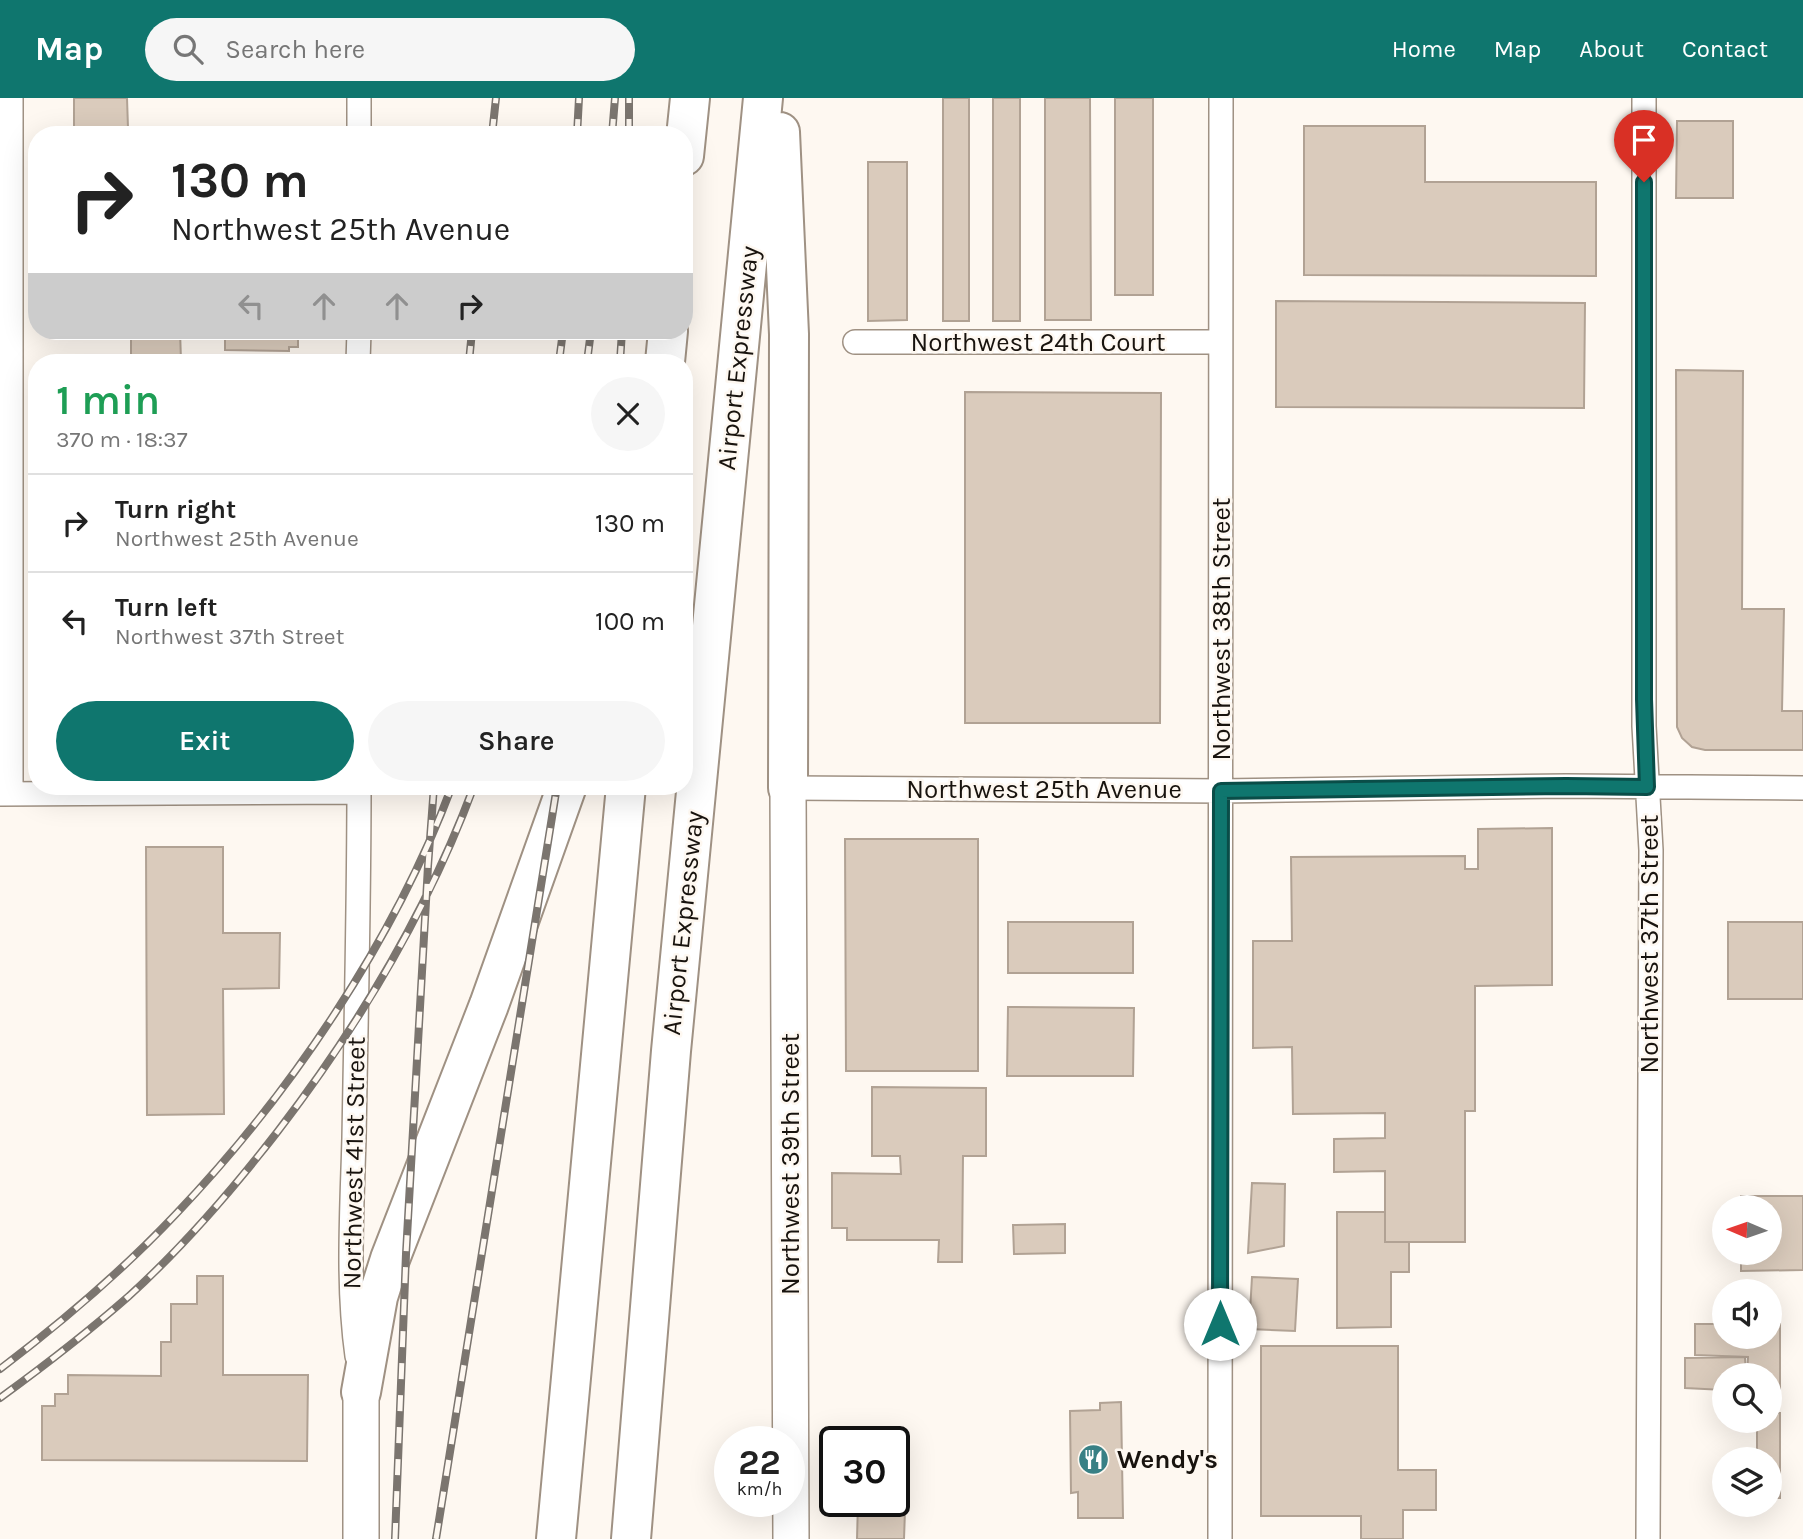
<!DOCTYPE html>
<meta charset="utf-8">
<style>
:root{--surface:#fff;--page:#f6f6f6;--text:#222;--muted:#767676;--line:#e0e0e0;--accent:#0f766e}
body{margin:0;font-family:Karla,sans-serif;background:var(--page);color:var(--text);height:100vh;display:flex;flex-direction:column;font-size:26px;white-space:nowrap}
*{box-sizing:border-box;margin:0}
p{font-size:23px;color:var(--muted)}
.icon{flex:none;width:38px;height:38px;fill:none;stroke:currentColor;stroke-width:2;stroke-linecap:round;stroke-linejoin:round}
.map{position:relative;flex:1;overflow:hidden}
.drawer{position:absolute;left:28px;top:256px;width:665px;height:441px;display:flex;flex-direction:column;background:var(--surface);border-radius:28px;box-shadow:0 7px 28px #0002}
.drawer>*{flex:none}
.top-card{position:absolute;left:28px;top:28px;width:665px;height:214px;border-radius:28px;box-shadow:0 7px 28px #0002;background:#fff;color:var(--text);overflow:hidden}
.needle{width:46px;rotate:272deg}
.buttons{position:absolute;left:1712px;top:1097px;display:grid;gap:14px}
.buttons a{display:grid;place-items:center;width:70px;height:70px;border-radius:50%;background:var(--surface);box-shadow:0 7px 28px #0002;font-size:35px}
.speed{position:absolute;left:714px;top:1328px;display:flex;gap:14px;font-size:35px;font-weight:700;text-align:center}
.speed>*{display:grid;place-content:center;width:91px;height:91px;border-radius:50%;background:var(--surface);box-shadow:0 7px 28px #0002;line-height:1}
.speed small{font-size:18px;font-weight:400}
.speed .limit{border:4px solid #111;border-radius:10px;background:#fff;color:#111}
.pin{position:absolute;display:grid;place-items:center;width:60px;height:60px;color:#fff;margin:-72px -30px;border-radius:50% 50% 50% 0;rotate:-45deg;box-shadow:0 0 7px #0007}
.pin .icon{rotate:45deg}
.me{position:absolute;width:77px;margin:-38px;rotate:0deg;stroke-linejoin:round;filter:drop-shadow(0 0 5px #0008)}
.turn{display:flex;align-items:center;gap:24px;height:147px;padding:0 28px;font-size:32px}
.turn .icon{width:91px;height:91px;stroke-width:2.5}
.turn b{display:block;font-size:49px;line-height:60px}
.lanes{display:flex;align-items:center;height:66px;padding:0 28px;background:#0003;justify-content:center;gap:35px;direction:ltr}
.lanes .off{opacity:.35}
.round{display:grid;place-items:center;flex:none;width:74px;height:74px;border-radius:37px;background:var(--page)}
.head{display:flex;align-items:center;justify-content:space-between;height:119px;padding:0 28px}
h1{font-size:42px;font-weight:600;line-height:52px;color:#1e9e55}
.action{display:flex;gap:14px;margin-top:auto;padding:14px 28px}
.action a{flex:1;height:80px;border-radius:42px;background:var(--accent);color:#fff;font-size:28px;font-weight:600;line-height:80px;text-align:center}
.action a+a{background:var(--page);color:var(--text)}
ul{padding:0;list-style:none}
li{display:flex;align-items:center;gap:21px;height:98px;padding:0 28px;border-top:2px solid var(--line)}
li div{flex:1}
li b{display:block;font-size:26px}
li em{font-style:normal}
header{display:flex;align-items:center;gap:42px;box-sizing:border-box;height:98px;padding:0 35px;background:var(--accent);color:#fff}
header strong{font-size:33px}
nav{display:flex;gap:38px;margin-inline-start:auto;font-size:24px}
.search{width:490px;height:63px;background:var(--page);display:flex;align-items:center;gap:18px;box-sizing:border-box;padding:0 24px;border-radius:38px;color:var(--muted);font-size:26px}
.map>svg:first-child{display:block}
</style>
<header>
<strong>Map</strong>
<div class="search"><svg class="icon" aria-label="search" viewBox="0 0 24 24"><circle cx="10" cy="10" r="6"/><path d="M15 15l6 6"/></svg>Search here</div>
<nav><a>Home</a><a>Map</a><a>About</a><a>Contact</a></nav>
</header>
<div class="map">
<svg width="1803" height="1441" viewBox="0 0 1803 1441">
<rect width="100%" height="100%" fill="#fef8f1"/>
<path fill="#dacbbc" stroke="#b1a294" stroke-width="2" d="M 74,0 L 127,0 L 128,30 L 74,30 Z
M 943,0 L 969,0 L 969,223 L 943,223 Z
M 993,0 L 1020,0 L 1020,223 L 993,223 Z
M 1045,0 L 1090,0 L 1091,222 L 1045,222 Z
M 1115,0 L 1153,0 L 1153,197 L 1115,197 Z
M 1677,23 L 1733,23 L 1733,100 L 1676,100 Z
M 1304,28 L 1425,28 L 1425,84 L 1596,84 L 1596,178 L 1304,177 Z
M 868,64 L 907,64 L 907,222 L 868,223 Z
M 1276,203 L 1585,205 L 1584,310 L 1276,309 Z
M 131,233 L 180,233 L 181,262 L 131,261 Z
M 225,233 L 298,233 L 298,249 L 289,249 L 289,253 L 225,252 Z
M 1676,272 L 1743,273 L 1742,511 L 1784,511 L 1782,613 L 1803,613 L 1803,652 L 1705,652 L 1692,649 L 1682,640 L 1677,629 Z
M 965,294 L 1161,295 L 1160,625 L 965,625 Z
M 1552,730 L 1552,887 L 1475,888 L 1475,1013 L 1465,1013 L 1465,1144 L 1385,1144 L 1385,1073 L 1334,1074 L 1334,1041 L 1385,1040 L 1385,1015 L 1293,1016 L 1292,949 L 1253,950 L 1253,843 L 1292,843 L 1291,759 L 1465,758 L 1465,771 L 1478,771 L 1478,731 Z
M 845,741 L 978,741 L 978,973 L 846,973 Z
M 146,749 L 223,749 L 223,835 L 280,835 L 279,890 L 223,891 L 224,1016 L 147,1017 Z
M 1008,824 L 1133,824 L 1133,875 L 1008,875 Z
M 1728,824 L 1803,824 L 1803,901 L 1728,901 Z
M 1008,909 L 1134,910 L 1133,978 L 1007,978 Z
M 872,989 L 986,990 L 986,1058 L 963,1058 L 962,1164 L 938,1164 L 939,1142 L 847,1142 L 847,1130 L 832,1130 L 832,1075 L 901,1076 L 900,1058 L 872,1058 Z
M 1252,1085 L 1285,1086 L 1284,1148 L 1248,1155 Z
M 1741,1098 L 1803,1098 L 1803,1172 L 1741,1173 L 1741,1155 L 1769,1155 L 1769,1110 L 1741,1110 Z
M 1337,1114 L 1385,1114 L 1385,1144 L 1409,1144 L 1409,1174 L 1391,1174 L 1391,1229 L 1337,1230 Z
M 1065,1126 L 1065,1155 L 1014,1156 L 1013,1127 Z
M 197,1178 L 223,1178 L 223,1277 L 308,1277 L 307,1363 L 42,1362 L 42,1308 L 55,1308 L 55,1296 L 68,1296 L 68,1277 L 161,1278 L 161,1244 L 171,1244 L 171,1206 L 197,1206 Z
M 1252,1179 L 1298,1181 L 1295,1233 L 1249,1231 Z
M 1695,1226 L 1724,1226 L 1724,1239 L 1769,1239 L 1769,1226 L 1780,1226 L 1780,1294 L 1769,1294 L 1769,1278 L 1747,1278 L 1748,1259 L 1695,1257 Z
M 1261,1248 L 1398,1248 L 1398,1372 L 1436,1372 L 1436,1412 L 1403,1412 L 1403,1441 L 1361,1441 L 1361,1418 L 1261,1418 Z
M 1745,1259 L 1746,1278 L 1724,1278 L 1724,1292 L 1685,1290 L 1685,1260 Z
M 1121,1304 L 1123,1420 L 1078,1420 L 1078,1394 L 1071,1395 L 1070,1313 L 1100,1312 L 1100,1305 Z
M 1769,1315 L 1780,1315 L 1780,1400 L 1769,1400 L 1769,1362 L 1757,1362 L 1757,1323 L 1769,1323 Z
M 894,1354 L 907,1355 L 904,1441 L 857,1441 L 858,1404 L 894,1404 Z"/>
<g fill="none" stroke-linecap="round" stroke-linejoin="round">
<defs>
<path id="minor" d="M 11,0 L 11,696
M 1644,0 L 1644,628 L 1651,752 L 1648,1441
M 359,37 L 359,0
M 855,244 L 1220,244
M 358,264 L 359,233
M 788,690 L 1221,693 L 1566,688 L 1803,690
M 0,696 L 359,694
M 357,1258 C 347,1186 352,1112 354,1040 C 356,922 359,805 359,688
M 1220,1441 L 1221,0"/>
<path id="primary" d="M 788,690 L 791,1441
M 361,1441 L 361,1294"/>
<path id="motorway" d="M 780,34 L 789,236 L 788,690
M 684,58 L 690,0
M 665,264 L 668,233
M 361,1294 L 378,1199 L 390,1161 L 489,907 L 567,688
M 556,1441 L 626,688
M 631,1441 L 671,953 L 763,0"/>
</defs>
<use href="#minor" stroke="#9f9183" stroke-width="26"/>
<use href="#primary" stroke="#9f9183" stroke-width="38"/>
<use href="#motorway" stroke="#9f9183" stroke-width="42"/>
<use href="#minor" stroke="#fff" stroke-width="23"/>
<use href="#primary" stroke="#fff" stroke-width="35"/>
<use href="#motorway" stroke="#fff" stroke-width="38"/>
<defs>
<path id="rail" d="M 492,37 L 496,0
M 577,37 L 579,0
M 612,37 L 615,0
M 629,37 L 629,0
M 469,264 L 472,233
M 559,264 L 563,233
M 587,264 L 591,233
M 620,264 L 622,233
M 0,1271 C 62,1224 122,1173 175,1117 C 289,998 394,843 452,688
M 0,1300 C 44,1268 88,1234 129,1198 C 184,1148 233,1091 278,1033 C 360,926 427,814 474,688
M 395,1441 L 406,1156 L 428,768 L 434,688
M 436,1441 L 557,688"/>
</defs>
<use href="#rail" stroke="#7b756f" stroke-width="8"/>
<use href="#rail" stroke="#fef8f1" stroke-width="5" stroke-dasharray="16" stroke-linecap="butt"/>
</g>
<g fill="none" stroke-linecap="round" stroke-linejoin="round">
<defs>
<path id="route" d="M 1220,1226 L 1221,693 L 1566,688 L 1647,689 L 1644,601 L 1644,84"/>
</defs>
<use href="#route" stroke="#0a4d48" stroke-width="18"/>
<use href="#route" stroke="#0f766e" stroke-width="12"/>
</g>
<defs>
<symbol id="restaurant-disc" viewBox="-11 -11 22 22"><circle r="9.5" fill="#388085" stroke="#fef8f1"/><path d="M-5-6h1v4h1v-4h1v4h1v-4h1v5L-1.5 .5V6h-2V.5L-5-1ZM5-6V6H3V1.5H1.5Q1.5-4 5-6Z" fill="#fff"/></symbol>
</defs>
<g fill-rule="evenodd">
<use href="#restaurant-disc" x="1076" y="1344" width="35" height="35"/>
</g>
<g text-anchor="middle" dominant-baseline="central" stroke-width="5" stroke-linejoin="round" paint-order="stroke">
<g font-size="26" fill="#18130e" stroke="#fef8f1">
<text x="1038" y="244">Northwest 24th Court</text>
<text transform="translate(738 260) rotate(-84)">Airport Expressway</text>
<text transform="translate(1221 531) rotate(-90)">Northwest 38th Street</text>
<text x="1044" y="691">Northwest 25th Avenue</text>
<text transform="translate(683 825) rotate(-84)">Airport Expressway</text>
<text transform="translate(1649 846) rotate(-90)">Northwest 37th Street</text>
<text transform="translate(354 1065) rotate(-89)">Northwest 41st Street</text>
<text transform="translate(790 1066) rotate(-90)">Northwest 39th Street</text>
</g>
<g font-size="26" font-weight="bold" fill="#18130e" stroke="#fef8f1" text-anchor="start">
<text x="1117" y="1361">Wendy's</text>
</g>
</g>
</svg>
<div class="buttons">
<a><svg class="needle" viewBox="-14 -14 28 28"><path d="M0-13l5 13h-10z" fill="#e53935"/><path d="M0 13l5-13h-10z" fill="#767676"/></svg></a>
<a><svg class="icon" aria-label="sound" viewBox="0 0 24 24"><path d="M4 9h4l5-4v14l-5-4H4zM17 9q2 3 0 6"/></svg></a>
<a><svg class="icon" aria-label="search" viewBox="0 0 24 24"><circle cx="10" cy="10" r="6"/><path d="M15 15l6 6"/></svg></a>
<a><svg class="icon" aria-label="layers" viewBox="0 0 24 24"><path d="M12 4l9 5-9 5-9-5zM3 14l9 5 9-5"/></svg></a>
</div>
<div class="speed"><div>22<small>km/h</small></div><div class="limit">30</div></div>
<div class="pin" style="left:1644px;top:84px;background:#d93025"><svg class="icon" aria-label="arrive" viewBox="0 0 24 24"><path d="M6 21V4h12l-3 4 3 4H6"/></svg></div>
<svg class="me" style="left:1220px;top:1226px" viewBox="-20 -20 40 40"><circle r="19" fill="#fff"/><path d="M0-13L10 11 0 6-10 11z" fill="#0f766e"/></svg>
<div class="top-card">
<div class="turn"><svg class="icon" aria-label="right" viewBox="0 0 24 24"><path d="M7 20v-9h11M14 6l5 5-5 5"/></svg><div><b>130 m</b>Northwest 25th Avenue</div></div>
<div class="lanes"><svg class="icon off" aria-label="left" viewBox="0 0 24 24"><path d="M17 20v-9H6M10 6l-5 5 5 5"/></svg><svg class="icon off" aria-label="ahead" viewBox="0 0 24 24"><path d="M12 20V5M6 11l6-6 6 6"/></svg><svg class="icon off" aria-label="ahead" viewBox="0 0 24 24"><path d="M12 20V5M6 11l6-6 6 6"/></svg><svg class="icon" aria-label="right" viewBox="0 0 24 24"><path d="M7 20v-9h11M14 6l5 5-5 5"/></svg></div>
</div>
<section class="drawer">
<div class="head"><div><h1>1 min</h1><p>370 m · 18:37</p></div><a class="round"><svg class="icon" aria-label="close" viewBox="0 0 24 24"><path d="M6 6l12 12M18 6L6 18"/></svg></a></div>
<ul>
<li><svg class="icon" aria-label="right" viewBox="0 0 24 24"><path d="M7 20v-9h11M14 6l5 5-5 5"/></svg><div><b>Turn right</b><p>Northwest 25th Avenue</p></div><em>130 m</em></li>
<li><svg class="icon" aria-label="left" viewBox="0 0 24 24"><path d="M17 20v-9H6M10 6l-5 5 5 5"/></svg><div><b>Turn left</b><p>Northwest 37th Street</p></div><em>100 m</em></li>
</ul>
<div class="action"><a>Exit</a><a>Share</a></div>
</section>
</div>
